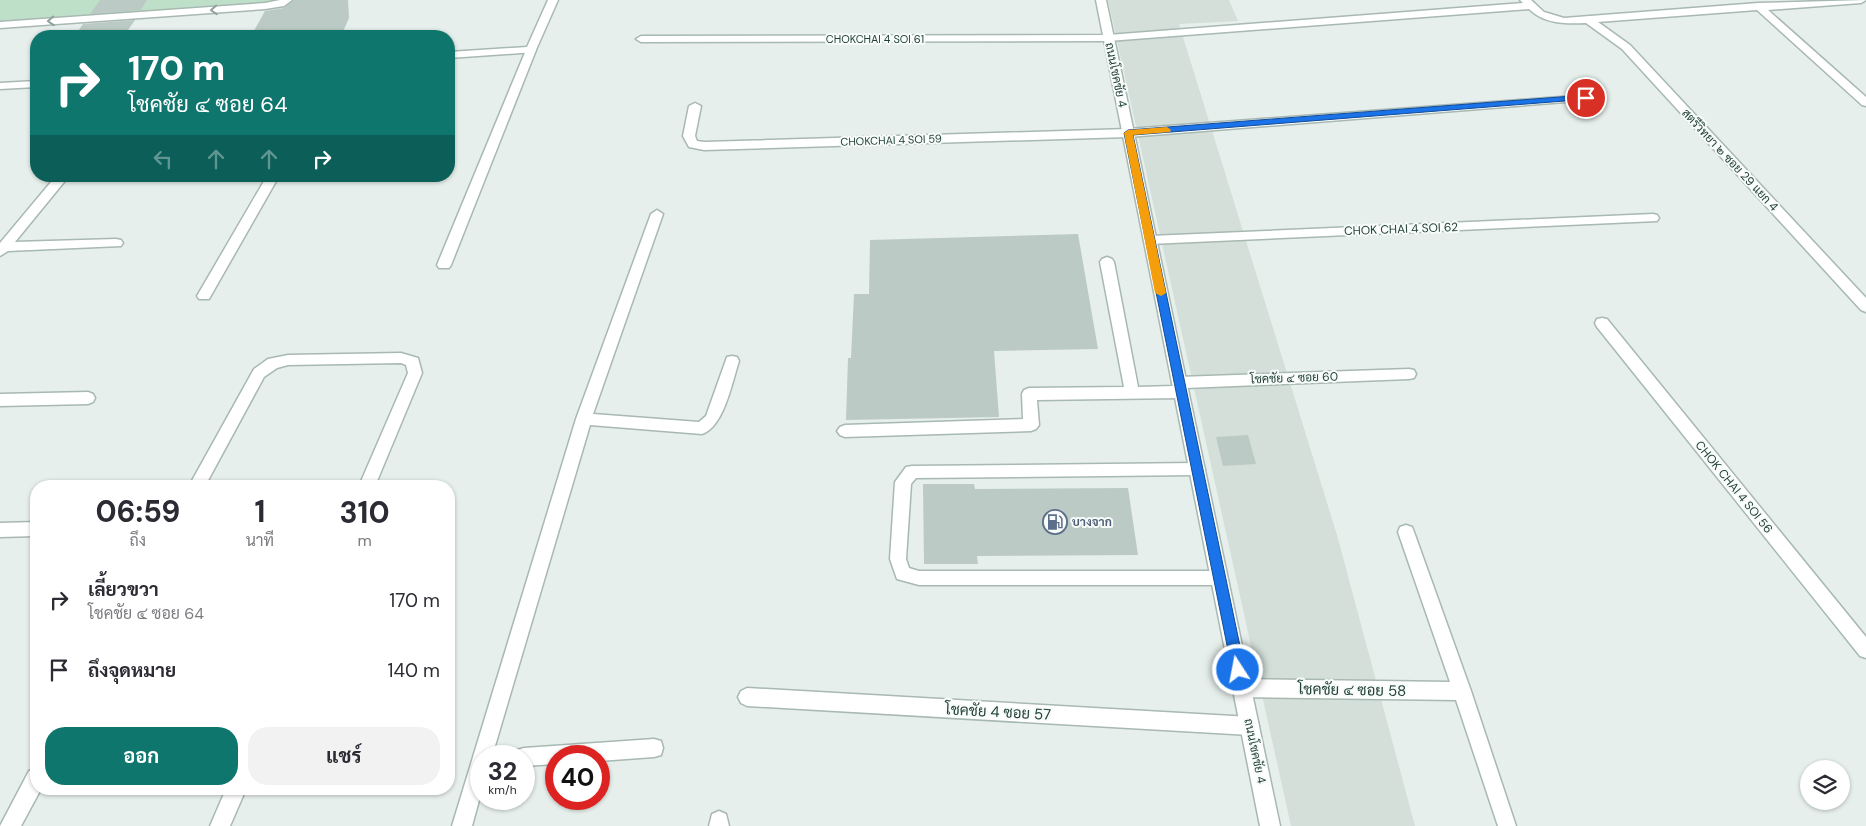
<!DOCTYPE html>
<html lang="th">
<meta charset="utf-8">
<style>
:root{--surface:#fff;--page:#f2f2f3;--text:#2b2b33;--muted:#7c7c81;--accent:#0f766e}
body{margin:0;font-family:"DM Sans",Sarabun,sans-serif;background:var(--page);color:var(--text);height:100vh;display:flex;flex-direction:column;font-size:19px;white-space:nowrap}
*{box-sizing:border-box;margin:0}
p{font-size:16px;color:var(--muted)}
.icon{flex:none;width:28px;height:28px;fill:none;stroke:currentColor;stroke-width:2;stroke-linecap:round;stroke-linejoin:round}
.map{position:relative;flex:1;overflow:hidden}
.panel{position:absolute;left:30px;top:480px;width:425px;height:315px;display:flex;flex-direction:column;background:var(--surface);border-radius:20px;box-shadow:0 1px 4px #0004}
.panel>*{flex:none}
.guide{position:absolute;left:30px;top:30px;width:425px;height:152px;border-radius:20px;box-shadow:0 1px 4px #0004;background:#0f766e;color:#fff;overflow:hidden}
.tools{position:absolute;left:1800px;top:760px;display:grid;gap:10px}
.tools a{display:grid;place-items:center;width:50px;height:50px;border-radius:50%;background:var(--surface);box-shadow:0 1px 4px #0004;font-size:25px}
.speed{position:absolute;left:470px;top:745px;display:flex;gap:10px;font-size:25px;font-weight:700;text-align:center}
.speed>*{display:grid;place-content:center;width:65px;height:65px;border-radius:50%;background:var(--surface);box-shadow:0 1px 4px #0004;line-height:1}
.speed small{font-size:12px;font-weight:400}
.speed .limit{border:8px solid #d22;background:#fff;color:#111}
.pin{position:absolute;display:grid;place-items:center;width:42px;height:42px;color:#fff;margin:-21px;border:2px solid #fff;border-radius:50%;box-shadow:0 1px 5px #0007}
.me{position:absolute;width:55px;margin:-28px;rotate:349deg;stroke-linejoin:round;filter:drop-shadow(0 0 4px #0008)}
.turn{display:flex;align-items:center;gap:18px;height:105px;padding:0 15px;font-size:22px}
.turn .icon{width:65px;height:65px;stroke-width:2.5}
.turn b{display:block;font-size:35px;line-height:42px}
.lanes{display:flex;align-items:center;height:48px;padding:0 15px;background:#0003;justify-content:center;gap:25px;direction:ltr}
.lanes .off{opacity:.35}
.eta{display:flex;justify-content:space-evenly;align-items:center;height:85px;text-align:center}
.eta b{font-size:30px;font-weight:700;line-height:35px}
.cta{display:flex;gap:10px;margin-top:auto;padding:10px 15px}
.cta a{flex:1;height:58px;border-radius:20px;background:var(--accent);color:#fff;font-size:20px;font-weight:700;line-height:58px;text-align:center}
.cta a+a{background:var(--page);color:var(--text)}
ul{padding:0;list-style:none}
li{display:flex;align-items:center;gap:15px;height:70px;padding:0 15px}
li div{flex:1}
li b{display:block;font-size:19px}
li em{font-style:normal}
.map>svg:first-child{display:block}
</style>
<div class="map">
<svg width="1866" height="826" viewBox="0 0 1866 826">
<rect width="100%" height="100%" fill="#e6efeb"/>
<path fill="#d4dfda" d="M 1108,0 L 1229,0 L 1238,21 L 1179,24 L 1337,535 L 1415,826 L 1291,826 Z"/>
<path fill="#bfe0c8" d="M 0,0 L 285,0 L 281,5 L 0,25 Z"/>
<path fill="#bbcac4" d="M 100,0 L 147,0 L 141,10 L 90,14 Z
M 294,0 L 348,0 L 349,18 L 341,36 L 251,36 L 265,11 L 284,8 Z
M 135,20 L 128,30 L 76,34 L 83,24 Z
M 1078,234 L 1098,349 L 994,351 L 999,417 L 846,420 L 848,358 L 851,358 L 854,294 L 869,294 L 870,240 Z
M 1248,435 L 1256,464 L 1223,466 L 1216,437 Z
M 923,484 L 974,484 L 975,489 L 1128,488 L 1138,555 L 977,556 L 978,564 L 924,564 Z"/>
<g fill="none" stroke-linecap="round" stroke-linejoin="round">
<defs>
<path id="service" d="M 1653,214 L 1657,215 L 1659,218 L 1657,221 L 1150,244 L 1144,240 L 1150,236 Z
M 1107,257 L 1112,259 L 1114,262 L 1138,387 L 1174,386 L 1172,383 L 1174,379 L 1179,377 L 1409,369 L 1414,370 L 1416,374 L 1414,378 L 1409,379 L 1186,388 L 1188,392 L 1186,396 L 1181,398 L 1037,400 L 1039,425 L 1036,429 L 1031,431 L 845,437 L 840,435 L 837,431 L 840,427 L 845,425 L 1023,419 L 1022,394 L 1024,390 L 1029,388 L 1124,387 L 1100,262 L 1102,259 Z
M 1197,463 L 1203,465 L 1205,469 L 1203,473 L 1197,475 L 916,478 L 911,484 L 906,559 L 909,568 L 919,571 L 1219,571 L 1225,573 L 1227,578 L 1225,583 L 1219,585 L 919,585 L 897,579 L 890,559 L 895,482 L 906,467 L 912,466 Z
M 1406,525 L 1412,527 L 1414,532 L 1471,691 L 1516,826 L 1498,826 L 1456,700 L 1242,697 L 1236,694 L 1233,688 L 1236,682 L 1242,679 L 1450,682 L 1398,532 L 1400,527 Z
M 654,739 L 661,741 L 663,748 L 661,755 L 654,757 L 599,761 L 599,756 L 556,756 L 556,764 L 524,766 L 524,756 L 515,756 L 517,750 L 524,748 Z"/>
<path id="minor" d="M 280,0 L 292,0 L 284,6 L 265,9 L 0,28 L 0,22 L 265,3 Z
M 1520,0 L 1531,0 L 1544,12 L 1564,18 L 1758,3 L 1866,0 L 1861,3 L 1768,10 L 1866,97 L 1866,106 L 1862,105 L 1757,10 L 1598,22 L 1630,45 L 1866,298 L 1866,312 L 1861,310 L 1622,49 L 1586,23 C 1566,24 1544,24 1529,9 L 1108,41 L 641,42 L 636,39 L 641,36 L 1108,35 L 1523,3 Z
M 531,47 L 536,50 L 451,265 L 449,268 L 439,268 L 437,265 L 526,50 Z
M 1587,95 L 1591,96 L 1593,98 L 1591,100 L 1128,137 L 704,150 L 689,147 L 683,136 L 689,106 L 695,103 L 701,106 L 695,136 L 697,141 L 704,142 L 1128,129 Z
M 56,176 L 69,176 L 15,242 L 116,239 L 121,240 L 123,243 L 121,246 L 8,251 L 0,256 L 0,243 Z
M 267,176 L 279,176 L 209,299 L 199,299 L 197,296 Z
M 657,210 L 663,214 L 593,414 L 699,422 L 706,416 L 727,357 L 732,356 L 737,357 L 739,361 C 732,382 724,427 702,434 L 590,425 L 492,756 L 481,756 L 481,793 L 472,826 L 452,826 L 576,419 L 651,214 Z
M 1602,318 L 1607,319 L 1866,637 L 1866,658 L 1860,656 L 1597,327 L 1595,323 L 1597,319 Z
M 401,353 L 418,358 L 422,373 L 375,486 L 359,486 L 408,373 L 406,365 L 401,363 L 288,365 L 277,368 L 264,377 L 205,486 L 189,486 L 254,369 L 268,359 L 288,355 Z
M 88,392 L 93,394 L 95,398 L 93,402 L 88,404 L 0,406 L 0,394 Z
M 36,522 L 36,536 L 0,537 L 0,523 Z
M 747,688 L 1250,717 L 1257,720 L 1259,726 L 1257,732 L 1250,735 L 747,706 L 741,703 L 738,697 L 741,691 Z
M 36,768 L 36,789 L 41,789 L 21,826 L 0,826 L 29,771 Z
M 226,789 L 246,789 L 230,826 L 210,826 Z
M 719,811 L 726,814 L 729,826 L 709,826 L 712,814 Z"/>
<path id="tertiary" d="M 548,0 L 558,0 L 535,52 L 449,58 L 449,52 L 527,47 Z
M 1096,0 L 1106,0 L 1280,826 L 1260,826 Z
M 36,81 L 36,87 L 0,89 L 0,83 Z"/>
</defs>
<use href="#service" stroke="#a8b8b2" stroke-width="3"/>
<use href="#minor" stroke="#a8b8b2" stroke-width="3"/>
<use href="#tertiary" stroke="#a8b8b2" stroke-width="3"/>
<use href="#service" fill="#fff" fill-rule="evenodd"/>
<use href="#minor" fill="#fff" fill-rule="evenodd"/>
<use href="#tertiary" fill="#fff" fill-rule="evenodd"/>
</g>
<defs><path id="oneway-chevron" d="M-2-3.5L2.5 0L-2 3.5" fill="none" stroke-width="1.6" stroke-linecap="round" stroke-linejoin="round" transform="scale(1.25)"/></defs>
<g stroke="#92a09c">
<use href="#oneway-chevron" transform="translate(214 10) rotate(176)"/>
<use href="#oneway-chevron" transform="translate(51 21) rotate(176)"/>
</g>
<path fill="#1a73e8" stroke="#114b97" d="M 1586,95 L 1591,98 L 1590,99 L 1133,135 L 1245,670 L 1243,675 L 1238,676 L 1233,675 L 1124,133 L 1128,130 Z"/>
<path fill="#f59e0b" d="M 1167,127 L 1171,130 L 1170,132 L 1133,135 L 1166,293 L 1161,296 L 1155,293 L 1124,133 L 1128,130 Z"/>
<defs>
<symbol id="fuel-ring" viewBox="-11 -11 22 22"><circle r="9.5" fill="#f7fbf9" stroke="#5c6f8a" stroke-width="1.5"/><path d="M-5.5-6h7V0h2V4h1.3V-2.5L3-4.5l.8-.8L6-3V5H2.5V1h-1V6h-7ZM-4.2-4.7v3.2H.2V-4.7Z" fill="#5c6f8a"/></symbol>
</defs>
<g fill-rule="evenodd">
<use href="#fuel-ring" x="1041" y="508" width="28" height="28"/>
</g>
<g text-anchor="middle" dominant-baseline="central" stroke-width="4" stroke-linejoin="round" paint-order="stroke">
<g font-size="11" fill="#24423a" stroke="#f7fbf9">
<text x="875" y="39">CHOKCHAI 4 SOI 61</text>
<text transform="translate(891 140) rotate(-2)">CHOKCHAI 4 SOI 59</text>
</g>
<g font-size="12" fill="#24423a" stroke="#f7fbf9">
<text transform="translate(1116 75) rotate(78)">ถนนโชคชัย 4</text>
<text transform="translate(1730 160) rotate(47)">สตรีวิทยา ๒ ซอย 29 แยก 4</text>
<text transform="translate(1401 229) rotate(-2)">CHOK CHAI 4 SOI 62</text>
<text transform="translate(1294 378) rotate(-2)">โชคชัย ๔ ซอย 60</text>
<text transform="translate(1734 487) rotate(51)">CHOK CHAI 4 SOI 56</text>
<text transform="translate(1255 751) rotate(78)">ถนนโชคชัย 4</text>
</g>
<g font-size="12" font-weight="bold" fill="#4e5e75" stroke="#f7fbf9" text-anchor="start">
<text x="1072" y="522">บางจาก</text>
</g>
<g font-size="15" fill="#24423a" stroke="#f7fbf9">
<text transform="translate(1352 690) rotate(1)">โชคชัย ๔ ซอย 58</text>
<text transform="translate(998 712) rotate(3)">โชคชัย 4 ซอย 57</text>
</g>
</g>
</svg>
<div class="tools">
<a><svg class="icon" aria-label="layers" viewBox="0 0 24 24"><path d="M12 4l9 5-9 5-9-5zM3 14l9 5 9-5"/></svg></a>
</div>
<div class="speed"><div>32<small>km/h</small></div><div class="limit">40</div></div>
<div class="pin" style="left:1586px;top:98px;background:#d93025"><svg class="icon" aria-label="arrive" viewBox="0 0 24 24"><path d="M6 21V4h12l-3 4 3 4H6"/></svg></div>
<svg class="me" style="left:1238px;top:670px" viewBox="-20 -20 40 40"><circle r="17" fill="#1a73e8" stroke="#fff" stroke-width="3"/><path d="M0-11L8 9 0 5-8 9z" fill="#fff"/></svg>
<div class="guide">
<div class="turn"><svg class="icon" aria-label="right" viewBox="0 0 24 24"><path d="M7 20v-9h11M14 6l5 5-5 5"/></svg><div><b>170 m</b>โชคชัย ๔ ซอย 64</div></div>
<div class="lanes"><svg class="icon off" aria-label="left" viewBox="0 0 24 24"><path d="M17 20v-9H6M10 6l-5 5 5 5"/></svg><svg class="icon off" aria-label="ahead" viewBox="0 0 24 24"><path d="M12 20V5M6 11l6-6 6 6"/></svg><svg class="icon off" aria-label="ahead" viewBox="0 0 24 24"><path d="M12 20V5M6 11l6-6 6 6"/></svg><svg class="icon" aria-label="right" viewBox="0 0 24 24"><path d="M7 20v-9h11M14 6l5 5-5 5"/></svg></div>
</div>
<section class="panel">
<div class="eta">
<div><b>06:59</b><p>ถึง</p></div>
<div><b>1</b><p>นาที</p></div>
<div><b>310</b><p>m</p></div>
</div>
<ul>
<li><svg class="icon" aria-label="right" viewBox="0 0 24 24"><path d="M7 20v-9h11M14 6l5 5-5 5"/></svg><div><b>เลี้ยวขวา</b><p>โชคชัย ๔ ซอย 64</p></div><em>170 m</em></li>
<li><svg class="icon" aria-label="arrive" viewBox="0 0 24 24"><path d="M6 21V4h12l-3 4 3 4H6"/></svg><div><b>ถึงจุดหมาย</b></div><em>140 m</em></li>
</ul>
<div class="cta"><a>ออก</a><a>แชร์</a></div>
</section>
</div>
